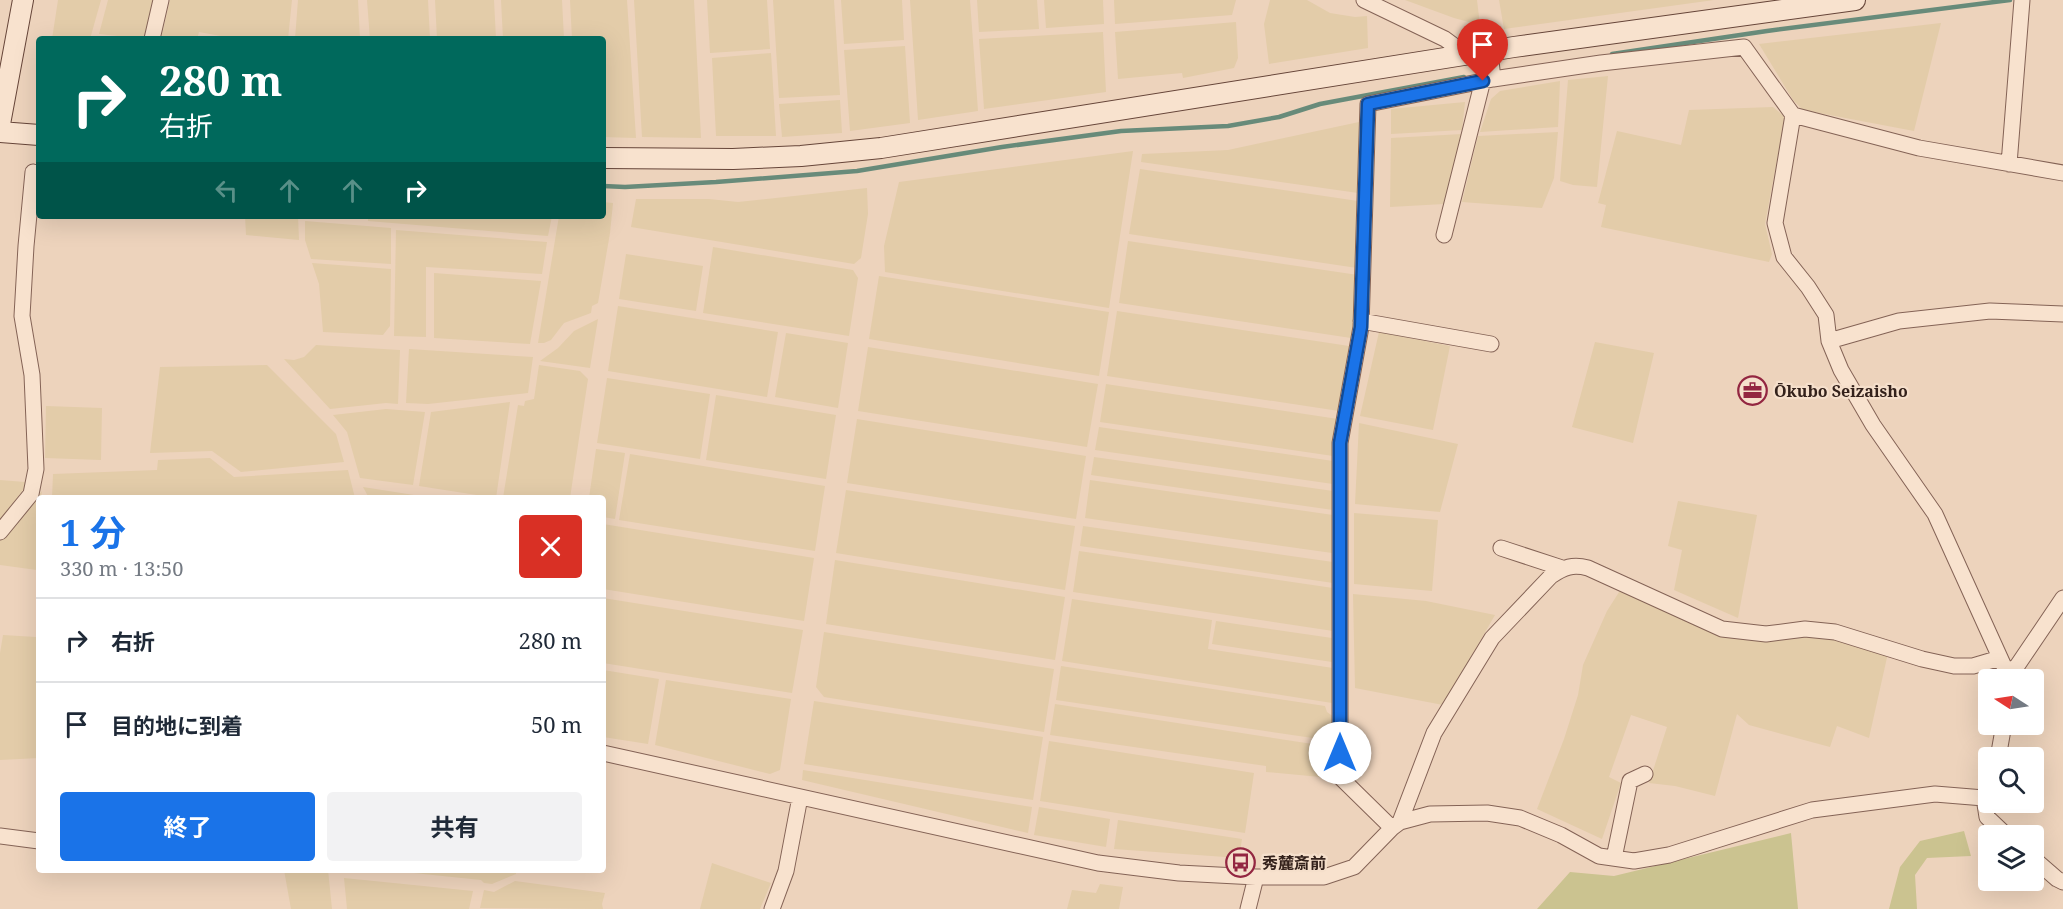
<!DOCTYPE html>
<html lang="ja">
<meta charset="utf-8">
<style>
:root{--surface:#fff;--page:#f2f2f3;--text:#1f2937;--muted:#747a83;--line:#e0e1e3;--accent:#1a73e8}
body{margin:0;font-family:"Noto Serif","Noto Sans JP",serif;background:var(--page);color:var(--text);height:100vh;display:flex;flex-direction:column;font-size:22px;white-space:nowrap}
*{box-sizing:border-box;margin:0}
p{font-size:20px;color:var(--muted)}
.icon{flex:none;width:33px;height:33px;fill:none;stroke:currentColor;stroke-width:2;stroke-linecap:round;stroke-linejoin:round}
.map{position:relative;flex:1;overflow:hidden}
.details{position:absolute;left:36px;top:495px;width:570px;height:378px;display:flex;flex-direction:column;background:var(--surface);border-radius:6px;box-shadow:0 6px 24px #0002}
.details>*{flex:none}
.guide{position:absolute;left:36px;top:36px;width:570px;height:183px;border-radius:6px;box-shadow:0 6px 24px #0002;background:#00695c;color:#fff;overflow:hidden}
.needle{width:39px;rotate:282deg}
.buttons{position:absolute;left:1978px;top:669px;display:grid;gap:12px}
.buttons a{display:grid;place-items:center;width:66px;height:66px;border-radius:6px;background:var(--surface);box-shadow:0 6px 24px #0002;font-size:30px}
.pin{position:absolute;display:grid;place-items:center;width:51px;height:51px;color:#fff;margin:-62px -26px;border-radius:50% 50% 50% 0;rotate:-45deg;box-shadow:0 0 6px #0007}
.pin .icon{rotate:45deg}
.me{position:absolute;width:66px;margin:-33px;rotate:0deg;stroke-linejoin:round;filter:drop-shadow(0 0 4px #0008)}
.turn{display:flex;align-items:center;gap:21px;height:126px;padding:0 24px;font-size:27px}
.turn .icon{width:78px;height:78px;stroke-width:2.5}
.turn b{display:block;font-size:42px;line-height:51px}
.lanes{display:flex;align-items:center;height:57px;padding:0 24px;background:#0003;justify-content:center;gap:30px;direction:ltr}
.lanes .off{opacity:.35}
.round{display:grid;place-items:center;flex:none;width:63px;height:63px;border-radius:6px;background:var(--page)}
.headline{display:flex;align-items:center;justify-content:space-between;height:102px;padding:0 24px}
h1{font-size:36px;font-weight:700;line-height:45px;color:var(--accent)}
.button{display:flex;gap:12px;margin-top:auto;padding:12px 24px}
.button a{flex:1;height:69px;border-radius:6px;background:var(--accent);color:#fff;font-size:24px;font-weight:700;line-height:69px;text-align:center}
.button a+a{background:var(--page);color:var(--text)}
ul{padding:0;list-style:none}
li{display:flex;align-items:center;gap:18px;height:84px;padding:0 24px;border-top:2px solid var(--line)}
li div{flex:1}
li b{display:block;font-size:22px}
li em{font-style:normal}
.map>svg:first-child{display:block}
</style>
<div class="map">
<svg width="2063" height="909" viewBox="0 0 2063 909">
<rect width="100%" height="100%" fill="#edd3bc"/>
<path fill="#e3cca9" d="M 58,0 L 101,0 L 90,39 L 52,39 Z
M 108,0 L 155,0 L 146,39 L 99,34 Z
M 170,0 L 292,0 L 288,39 L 237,39 L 199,32 L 197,39 L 161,39 Z
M 298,0 L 358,0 L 360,39 L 295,39 Z
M 367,0 L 428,0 L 430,39 L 370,39 Z
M 435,0 L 494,0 L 496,39 L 437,39 Z
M 501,0 L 562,0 L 564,39 L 503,39 Z
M 570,0 L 627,0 L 636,138 L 603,137 L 603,39 L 572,39 Z
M 634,0 L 694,0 L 701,138 L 642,137 Z
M 707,0 L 767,0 L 770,49 L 710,53 Z
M 773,0 L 834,0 L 840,95 L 779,98 Z
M 841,0 L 902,0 L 904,40 L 844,44 Z
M 910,0 L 970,0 L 978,111 L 918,120 Z
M 977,0 L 1037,0 L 1039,29 L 979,32 Z
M 1044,0 L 1103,0 L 1104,24 L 1046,28 Z
M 1114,0 L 1236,0 L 1232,15 L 1115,24 Z
M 1270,0 L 1307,0 L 1330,13 L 1355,17 L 1367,16 L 1368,48 L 1269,64 L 1264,24 Z
M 1405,0 L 1477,0 L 1480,25 L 1454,18 Z
M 1499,0 L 1714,0 L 1504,29 Z
M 1236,22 L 1238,58 L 1234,68 L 1183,78 L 1182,73 L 1118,79 L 1115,32 Z
M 1941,23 L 1914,131 L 1803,110 L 1793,100 L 1759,44 Z
M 1103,32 L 1106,92 L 984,109 L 979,39 Z
M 905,46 L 910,123 L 850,131 L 844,50 Z
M 771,53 L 776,136 L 716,136 L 712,58 Z
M 1608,76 L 1597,187 L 1573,185 L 1560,181 L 1568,80 Z
M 1560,81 L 1558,127 L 1480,132 L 1491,99 L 1500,91 Z
M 840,100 L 842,133 L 782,137 L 779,104 Z
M 1465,102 L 1462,130 L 1391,134 L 1391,109 Z
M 1773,107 L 1785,117 L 1765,224 L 1772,254 L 1769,262 L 1601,227 L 1606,205 L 1598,203 L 1617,131 L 1681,145 L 1689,110 Z
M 1359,122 L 1358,193 L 1141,162 L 1142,154 L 1228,150 Z
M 1558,132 L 1554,178 L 1542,208 L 1462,202 L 1478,136 Z
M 1462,134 L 1444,204 L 1390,207 L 1391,138 Z
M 1133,151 L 1109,308 L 885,272 L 884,246 L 899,182 Z
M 1140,169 L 1358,201 L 1357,268 L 1129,234 Z
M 867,188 L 868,214 L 861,258 L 854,264 L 631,227 L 636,199 L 709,199 L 738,202 Z
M 603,202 L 613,203 L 610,233 L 598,303 L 592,306 L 591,313 L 564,323 L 551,340 L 544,343 L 538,343 L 559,216 L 603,216 Z
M 245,216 L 298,216 L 299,240 L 246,235 Z
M 368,216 L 552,216 L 548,236 L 368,221 Z
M 305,221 L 391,228 L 391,264 L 311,259 L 305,240 Z
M 396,230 L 547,242 L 542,274 L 426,267 L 426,337 L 394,336 Z
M 1128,241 L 1358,275 L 1354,323 L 1351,338 L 1119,303 Z
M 713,247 L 853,270 L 858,278 L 849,336 L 703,313 Z
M 626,254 L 703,266 L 696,311 L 619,299 Z
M 312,263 L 391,269 L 390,326 L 383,335 L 323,332 L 319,284 Z
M 434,273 L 541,281 L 530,344 L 434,338 Z
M 879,276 L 1109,312 L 1099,376 L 869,339 Z
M 618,306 L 778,332 L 767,397 L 608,371 Z
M 1117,311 L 1349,346 L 1339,411 L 1107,376 Z
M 598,319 L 590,368 L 540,361 L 558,348 L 574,331 Z
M 1379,332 L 1450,346 L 1433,430 L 1360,416 Z
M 786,333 L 848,343 L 838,408 L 775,397 Z
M 1595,342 L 1654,353 L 1633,443 L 1572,427 Z
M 316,345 L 400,350 L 398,404 L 386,403 L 330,409 L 284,359 L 294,360 L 304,357 Z
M 868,347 L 1098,384 L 1087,447 L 858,411 Z
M 409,349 L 533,357 L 528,393 L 428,404 L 406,403 Z
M 267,365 L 336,434 L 344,462 L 241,472 L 212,451 L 150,453 L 160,367 Z
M 539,365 L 580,371 L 588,379 L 570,498 L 503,498 L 518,405 L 524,406 L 525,401 L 534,399 Z
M 607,378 L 710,394 L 700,459 L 597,443 Z
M 1106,384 L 1338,419 L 1333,456 L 1100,422 Z
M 716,395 L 836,415 L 826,479 L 706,460 Z
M 510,402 L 496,498 L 419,486 L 431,412 Z
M 46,406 L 102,408 L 101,460 L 45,458 Z
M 386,409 L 425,412 L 413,485 L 360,478 L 347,432 L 333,415 Z
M 857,419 L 1086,456 L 1076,519 L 847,483 Z
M 1359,423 L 1458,444 L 1440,512 L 1355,504 Z
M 1099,427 L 1333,461 L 1333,484 L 1095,450 Z
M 596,449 L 625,453 L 615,519 L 603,517 L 603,498 L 589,498 Z
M 630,454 L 825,486 L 815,551 L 619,520 Z
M 1094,457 L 1333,491 L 1333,510 L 1091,475 Z
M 210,458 L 234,477 L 348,470 L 355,498 L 52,498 L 53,474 L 157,470 L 158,460 Z
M 0,480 L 25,482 L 24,489 L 0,520 Z
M 1090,480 L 1333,515 L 1332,553 L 1085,518 Z
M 363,487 L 433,498 L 369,498 Z
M 846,490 L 1075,526 L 1065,590 L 836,553 Z
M 42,491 L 41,498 L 39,498 L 37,570 L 0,565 L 0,537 Z
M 1678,501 L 1757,515 L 1738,618 L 1674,590 L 1682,550 L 1668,546 Z
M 1354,513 L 1438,520 L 1432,591 L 1354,584 Z
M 603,524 L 814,558 L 804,621 L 603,589 Z
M 1083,526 L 1333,562 L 1333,583 L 1080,546 Z
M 1079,551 L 1333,588 L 1333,631 L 1073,592 Z
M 835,560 L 1065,597 L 1055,660 L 826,624 Z
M 1621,589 L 1726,635 L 1827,635 L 1888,653 L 1869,738 L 1837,726 L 1830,747 L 1749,725 L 1737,714 L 1715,796 L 1675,786 L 1649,783 L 1667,727 L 1631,715 L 1609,777 L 1621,783 L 1602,839 L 1537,809 L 1564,739 L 1578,695 L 1583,665 L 1607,611 Z
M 1353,594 L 1426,601 L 1495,615 L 1443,705 L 1355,688 Z
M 603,598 L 803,630 L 792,693 L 603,663 Z
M 1072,599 L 1212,620 L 1208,649 L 1333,668 L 1332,703 L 1062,661 Z
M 1216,621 L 1332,638 L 1332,662 L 1212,644 Z
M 824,632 L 1054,669 L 1044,732 L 824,697 L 816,687 Z
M 3,635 L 36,637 L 39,662 L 39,758 L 0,760 L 0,653 Z
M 1061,666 L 1325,706 L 1327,712 L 1334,717 L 1333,741 L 1056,700 Z
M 603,670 L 659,679 L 648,744 L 603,737 Z
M 666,680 L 791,699 L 780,770 L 770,774 L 655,745 Z
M 814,701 L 1043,737 L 1033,800 L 804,764 Z
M 1055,704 L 1332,747 L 1331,778 L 1266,772 L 1266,766 L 1050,735 Z
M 1049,741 L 1254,773 L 1245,833 L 1040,801 Z
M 803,770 L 1032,807 L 1028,833 L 802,780 Z
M 1039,807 L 1110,819 L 1106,847 L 1034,835 Z
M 1118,820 L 1242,839 L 1239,858 L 1114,849 Z
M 712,863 L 771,883 L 760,909 L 700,909 Z
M 284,870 L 328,870 L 332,909 L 291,909 Z
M 385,870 L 516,870 L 516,874 L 492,884 L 484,883 L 481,880 Z
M 344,878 L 473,891 L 469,909 L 347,909 Z
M 515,881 L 605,893 L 602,904 L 603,909 L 480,908 L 484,890 L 494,892 Z
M 1100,884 L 1123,887 L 1119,909 L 1067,909 L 1072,890 L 1096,893 Z"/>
<path fill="#cbc390" d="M 1964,831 L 1971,856 L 1927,858 L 1915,875 L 1917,909 L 1889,909 L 1900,867 L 1920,841 Z
M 1791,833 L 1798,909 L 1537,909 L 1570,872 L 1614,876 Z"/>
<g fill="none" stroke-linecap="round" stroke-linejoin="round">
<path stroke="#688b7a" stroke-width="4.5" d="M 1612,54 L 1767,31 L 2010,0
M 603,186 L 625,187 L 716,182 L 857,171 L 1002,147 L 1121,131 L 1228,126 L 1279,117 L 1320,104 L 1464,77"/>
<defs>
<path id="street" d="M 1364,0 L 1445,39 L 1468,56
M 152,39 L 161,0
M 1490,52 L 1493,79 L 1601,63 L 1744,47 L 1793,115 L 1775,223 L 1784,257 L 1808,287 L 1826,315 L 1829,341 L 1841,370 L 1873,425 L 1935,514 L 2007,673 L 2017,666 L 2063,598
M 1793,115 L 1919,148 L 2063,173
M 2009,164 L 2022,0
M 1444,235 L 1483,80
M 1361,321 L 1491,344
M 1829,341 L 1899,321 L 1990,311 L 2063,314
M 0,532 L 31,494 L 36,469 L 32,375 L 22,316 L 26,246 L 33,172
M 1501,548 L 1562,568
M 603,753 L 1098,863 L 1179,873 L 1256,877 L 1324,877 L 1354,867 L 1392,828 L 1400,822 L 1430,814 L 1487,813 L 1520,818 L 1561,835 L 1599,856 L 1634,861 L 1669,855 L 1812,810 L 1935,794 L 1984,798
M 1998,758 L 2004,724
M 1989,783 L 1984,798 L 1987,817 L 2007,836
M 1400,822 L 1434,733 L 1492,638 L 1551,576 C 1564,567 1573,564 1588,568 L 1722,629 L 1766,634 L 1805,629 L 1835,632 L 1922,659 L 1954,666 L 1973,666 L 2000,658
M 1392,828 L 1340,777 L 1340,443 L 1361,327 L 1368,104 L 1493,79
M 0,836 L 39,841
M 1614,858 L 1630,781 L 1645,774
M 2034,859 L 2057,879 L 2063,882
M 772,909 L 786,871 L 800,797
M 1248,909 L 1256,877"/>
<path id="secondary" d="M 0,124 L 23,0
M 0,132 L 39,135
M 603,158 L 733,159 L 801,156 L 881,148 L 1514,47 L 1855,0"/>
</defs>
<use href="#street" stroke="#846356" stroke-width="17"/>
<use href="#secondary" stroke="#664539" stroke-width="22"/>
<use href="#street" stroke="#f8e2ce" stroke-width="15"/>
<use href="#secondary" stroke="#f8e2ce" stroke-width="20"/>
</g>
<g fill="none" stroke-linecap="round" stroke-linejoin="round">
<defs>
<path id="route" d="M 1340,753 L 1340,443 L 1361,327 L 1368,104 L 1483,81"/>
</defs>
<use href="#route" stroke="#114b97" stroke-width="15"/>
<use href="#route" stroke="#1a73e8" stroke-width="10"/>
</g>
<defs>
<symbol id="office-ring" viewBox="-11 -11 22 22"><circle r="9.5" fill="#f5dfcb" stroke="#932641" stroke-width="1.5"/><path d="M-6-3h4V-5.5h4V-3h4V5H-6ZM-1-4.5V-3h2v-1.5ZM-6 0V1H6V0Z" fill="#932641"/></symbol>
<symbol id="bus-ring" viewBox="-11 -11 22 22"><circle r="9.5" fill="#f5dfcb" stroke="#932641" stroke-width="1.5"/><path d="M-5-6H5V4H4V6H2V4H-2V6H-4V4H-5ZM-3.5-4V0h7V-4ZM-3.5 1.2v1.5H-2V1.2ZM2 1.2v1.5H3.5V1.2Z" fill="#932641"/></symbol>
</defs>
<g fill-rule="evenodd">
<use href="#office-ring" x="1736" y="374" width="33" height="33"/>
<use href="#bus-ring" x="1224" y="846" width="33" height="33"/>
</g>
<g text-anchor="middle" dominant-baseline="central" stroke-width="4.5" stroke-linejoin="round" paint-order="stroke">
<g font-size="16" font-weight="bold" fill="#33211b" stroke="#f5dfcb" text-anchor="start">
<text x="1774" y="391">Ōkubo Seizaisho</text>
<text x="1262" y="863">秀麓斎前</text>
</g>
</g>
</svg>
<div class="buttons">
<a><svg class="needle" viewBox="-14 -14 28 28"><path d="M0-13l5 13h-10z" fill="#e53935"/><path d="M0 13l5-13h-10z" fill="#747a83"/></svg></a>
<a><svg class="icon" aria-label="search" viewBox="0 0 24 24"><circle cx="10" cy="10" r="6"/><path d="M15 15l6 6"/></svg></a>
<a><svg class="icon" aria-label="layers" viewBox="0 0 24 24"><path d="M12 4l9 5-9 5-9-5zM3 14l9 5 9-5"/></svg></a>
</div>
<div class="pin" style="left:1483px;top:81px;background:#d93025"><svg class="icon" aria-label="arrive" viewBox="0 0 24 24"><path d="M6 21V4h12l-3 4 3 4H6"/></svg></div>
<svg class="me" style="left:1340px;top:753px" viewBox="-20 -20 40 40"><circle r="19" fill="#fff"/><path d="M0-13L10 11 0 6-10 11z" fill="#1a73e8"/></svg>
<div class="guide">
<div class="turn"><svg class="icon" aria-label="right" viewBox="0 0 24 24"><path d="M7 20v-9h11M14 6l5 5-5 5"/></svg><div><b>280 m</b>右折</div></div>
<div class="lanes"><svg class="icon off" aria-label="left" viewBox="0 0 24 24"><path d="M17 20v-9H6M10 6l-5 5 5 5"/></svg><svg class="icon off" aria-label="ahead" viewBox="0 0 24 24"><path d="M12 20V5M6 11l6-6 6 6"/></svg><svg class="icon off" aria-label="ahead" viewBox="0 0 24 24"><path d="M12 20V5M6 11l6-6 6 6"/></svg><svg class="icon" aria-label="right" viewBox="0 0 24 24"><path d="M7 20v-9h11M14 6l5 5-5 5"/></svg></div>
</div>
<section class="details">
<div class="headline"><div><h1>1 分</h1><p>330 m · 13:50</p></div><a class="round" style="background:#d93025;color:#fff"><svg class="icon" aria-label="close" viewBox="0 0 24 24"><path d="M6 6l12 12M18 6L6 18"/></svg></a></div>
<ul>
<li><svg class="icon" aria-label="right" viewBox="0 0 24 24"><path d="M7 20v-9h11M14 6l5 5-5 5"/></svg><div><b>右折</b></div><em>280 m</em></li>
<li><svg class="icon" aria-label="arrive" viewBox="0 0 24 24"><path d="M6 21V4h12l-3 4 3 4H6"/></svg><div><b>目的地に到着</b></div><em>50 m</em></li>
</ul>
<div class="button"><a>終了</a><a>共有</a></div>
</section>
</div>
